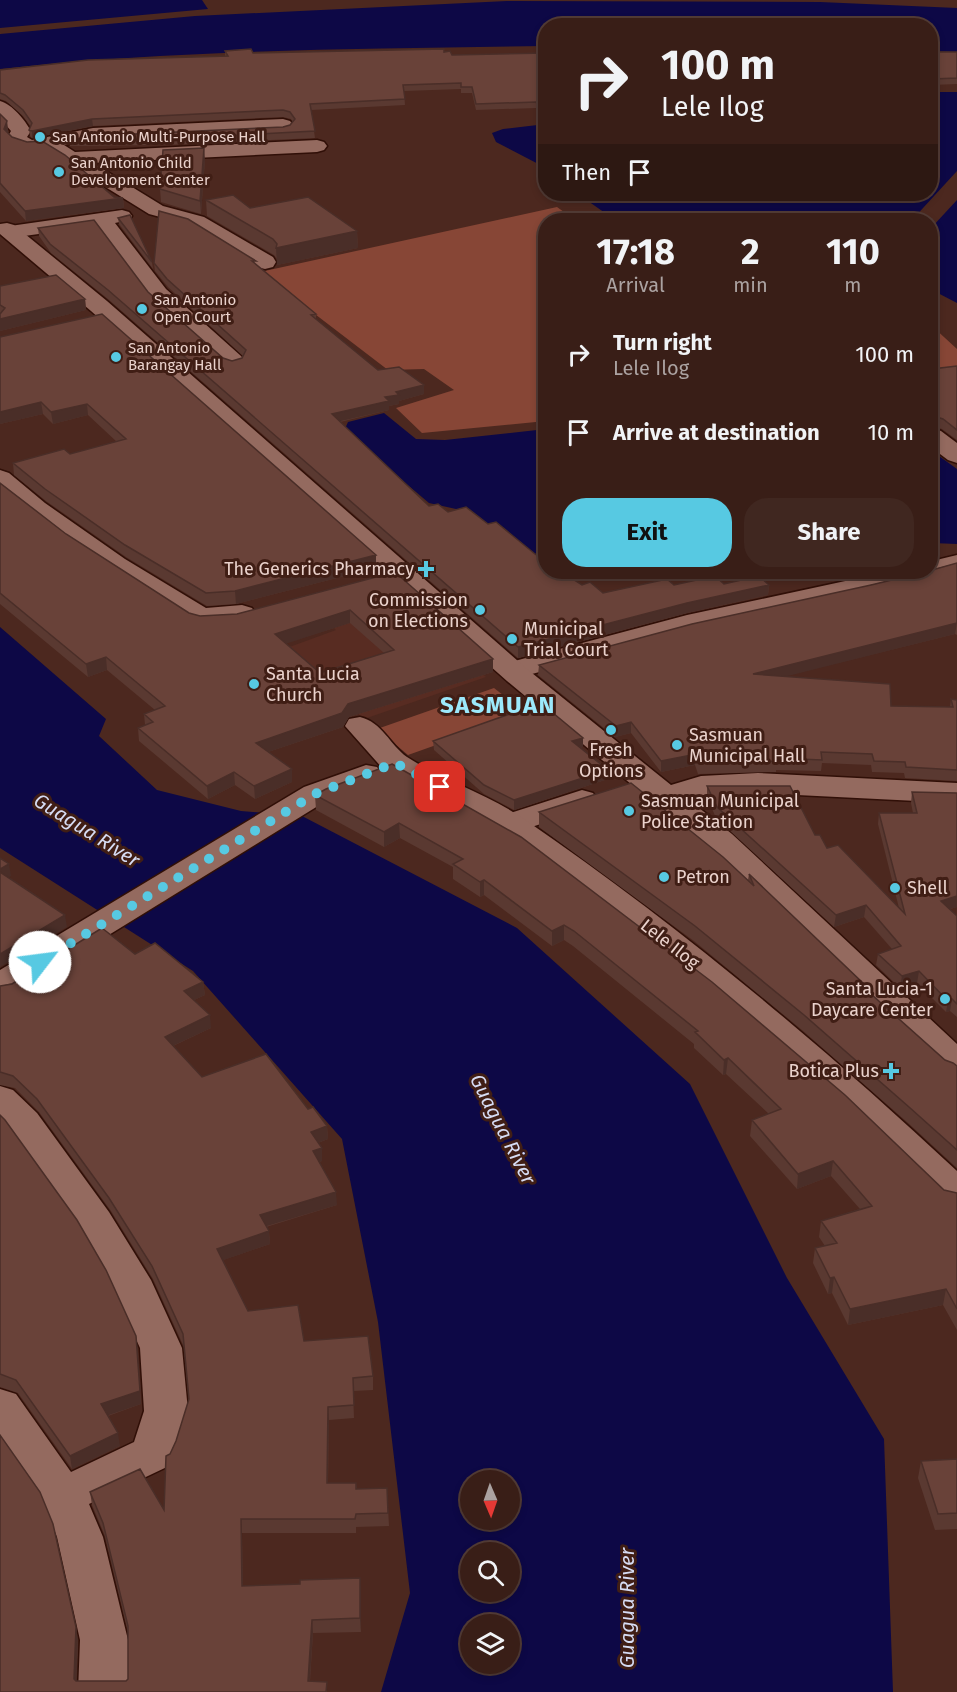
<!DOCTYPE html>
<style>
:root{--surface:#391e17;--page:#402720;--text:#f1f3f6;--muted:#aba2a1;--line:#533c36;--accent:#57c9e2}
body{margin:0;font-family:"Fira Sans",sans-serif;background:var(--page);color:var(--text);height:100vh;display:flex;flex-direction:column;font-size:22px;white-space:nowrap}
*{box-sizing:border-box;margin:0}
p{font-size:20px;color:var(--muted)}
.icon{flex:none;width:33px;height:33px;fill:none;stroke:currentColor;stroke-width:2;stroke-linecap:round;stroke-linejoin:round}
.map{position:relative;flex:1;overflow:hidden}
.sheet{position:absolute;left:538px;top:213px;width:400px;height:366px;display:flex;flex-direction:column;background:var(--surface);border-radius:24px;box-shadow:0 3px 9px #0003,0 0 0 2px var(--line)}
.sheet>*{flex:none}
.hud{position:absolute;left:538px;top:18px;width:400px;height:183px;border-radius:24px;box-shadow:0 3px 9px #0003,0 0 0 2px var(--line);background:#391e17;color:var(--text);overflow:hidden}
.needle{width:39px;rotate:178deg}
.tools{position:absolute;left:460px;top:1470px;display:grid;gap:12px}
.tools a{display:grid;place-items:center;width:60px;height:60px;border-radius:50%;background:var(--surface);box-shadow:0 3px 9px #0003,0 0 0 2px var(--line);font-size:30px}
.pin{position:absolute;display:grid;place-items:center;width:51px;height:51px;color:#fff;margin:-26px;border-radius:12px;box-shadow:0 3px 9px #0006}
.me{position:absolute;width:66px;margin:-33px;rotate:60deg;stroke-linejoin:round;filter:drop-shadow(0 0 4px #0008)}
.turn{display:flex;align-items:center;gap:21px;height:126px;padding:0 24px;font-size:27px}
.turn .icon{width:78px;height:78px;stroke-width:2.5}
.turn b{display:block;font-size:42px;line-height:51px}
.then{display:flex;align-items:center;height:57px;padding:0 24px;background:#0003;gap:12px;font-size:22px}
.eta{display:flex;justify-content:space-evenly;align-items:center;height:102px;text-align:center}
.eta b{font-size:36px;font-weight:700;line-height:42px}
.action{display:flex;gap:12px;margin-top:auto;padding:12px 24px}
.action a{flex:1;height:69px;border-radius:24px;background:var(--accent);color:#111;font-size:24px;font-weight:700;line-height:69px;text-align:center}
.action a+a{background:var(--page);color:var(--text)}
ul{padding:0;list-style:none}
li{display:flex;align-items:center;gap:18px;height:78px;padding:0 24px}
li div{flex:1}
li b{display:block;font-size:22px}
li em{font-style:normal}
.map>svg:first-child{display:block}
</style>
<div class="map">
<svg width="957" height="1692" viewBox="0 0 957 1692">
<rect width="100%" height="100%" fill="#4c281f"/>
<path fill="#582c22" d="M 375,582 L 486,677 L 364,719 L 284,649 L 336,630 L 307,601 Z"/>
<path fill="#874636" d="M 557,207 L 575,220 L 546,220 L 546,421 L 422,433 L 396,408 L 454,390 L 424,369 L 388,370 L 260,272 Z
M 932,326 L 957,349 L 957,369 L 932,372 Z
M 494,688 L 526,713 L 408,755 L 377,729 Z"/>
<path fill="#0d0846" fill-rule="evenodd" d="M 0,0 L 202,0 L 208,9 L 0,28 Z
M 507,1 L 820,2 L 957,8 L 957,52 L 932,51 L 932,26 L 546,26 L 546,46 C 364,49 181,49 0,69 L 0,34 L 195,16 Z
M 932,92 L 957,92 L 957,171 L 912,220 L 615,220 L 578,194 L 932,194 Z
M 546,124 L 546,168 L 496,142 L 492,133 L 503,129 Z
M 957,200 L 957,303 L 932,290 L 932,227 Z
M 384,413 L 416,439 L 445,440 L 546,429 L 546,566 L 465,511 L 429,503 L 344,431 L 348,422 Z
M 932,451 L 957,469 L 957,544 L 932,543 Z
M 690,572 L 783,572 C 748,576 725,583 690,572 Z
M 0,627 L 106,719 L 99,736 L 157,790 L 241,811 L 302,816 L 517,928 L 690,1084 L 787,1278 L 884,1439 L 893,1692 L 381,1692 L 410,1593 L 378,1322 L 342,1139 L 193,971 L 0,848 ZM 471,1480 L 510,1480 L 510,1520 L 471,1520 ZM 471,1552 L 510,1552 L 510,1592 L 471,1592 ZM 471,1624 L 510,1624 L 510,1664 L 471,1664 Z"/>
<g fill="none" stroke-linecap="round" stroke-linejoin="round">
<defs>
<path id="street" d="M 0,101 C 12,104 25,120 31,131 L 27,137 L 32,140 L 93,128 L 283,119 L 290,121 L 293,125 L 290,129 L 283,131 L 93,140 L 64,145 L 75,152 L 317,140 L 324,142 L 327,146 L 324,150 L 317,152 L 93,163 L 163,206 L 204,217 L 273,257 L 276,262 L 273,267 L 265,269 L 257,267 L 190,225 L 149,214 L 44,149 C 29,152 17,151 7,138 L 11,131 L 0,118 Z
M 122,210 L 129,212 L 132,216 L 129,220 L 115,223 L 166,289 L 241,356 L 245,361 L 241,366 L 233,368 L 225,366 L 150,299 L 96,226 L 10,238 L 3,236 L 0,233 L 3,228 L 10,226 Z
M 932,428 L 941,431 L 957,443 L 957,463 L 948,460 L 932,448 Z
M 0,470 L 9,473 L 45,503 L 125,559 L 206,608 L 242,605 L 252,608 L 256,614 L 252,620 C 233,625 210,628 191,623 C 125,583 59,542 0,491 Z
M 957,555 L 957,571 L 932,578 L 691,632 L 513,679 L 503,676 L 498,670 L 503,664 L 687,615 L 887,572 L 932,572 L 932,561 Z
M 366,765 L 377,767 L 382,774 L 377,781 L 326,801 L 13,994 L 0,997 L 0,970 L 304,787 Z
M 582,790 L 593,793 L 598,800 L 593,807 L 510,834 L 498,831 L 494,824 L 498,817 Z
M 0,1086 L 13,1090 L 37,1113 L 109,1212 L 151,1280 L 182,1348 L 188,1411 L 175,1453 L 169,1466 L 89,1504 L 103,1537 L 128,1640 L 128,1692 L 78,1692 L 80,1640 L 57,1537 L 44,1504 L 0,1441 L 0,1389 L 16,1394 L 71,1472 L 134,1442 L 144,1411 L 140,1348 L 110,1282 L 81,1232 L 9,1131 L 0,1122 Z"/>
<path id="secondary" d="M 7,223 L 14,225 L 107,301 L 527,669 L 671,785 L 701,776 L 758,773 L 957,783 L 957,803 L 758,793 L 703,795 L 689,800 L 732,834 L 957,1044 L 957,1077 L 944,1074 L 708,848 L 507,681 L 91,311 L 0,234 L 0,224 Z
M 360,717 C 382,722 390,745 407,757 C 444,781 488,794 524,819 C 677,924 821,1044 957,1171 L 957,1208 L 943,1204 L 845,1109 L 712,995 L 498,831 L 384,770 L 345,726 L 349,719 Z"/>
</defs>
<use href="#street" stroke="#300f07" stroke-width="3"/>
<use href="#secondary" stroke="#300f07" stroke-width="3"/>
<use href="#street" fill="#946a5f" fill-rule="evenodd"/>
<use href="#secondary" fill="#946a5f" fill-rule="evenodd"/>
</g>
<path fill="#5a3931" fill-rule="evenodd" d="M 225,51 L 253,53 L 444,52 L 452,55 L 546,53 L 546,112 L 538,112 L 536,108 L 476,110 L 472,93 L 461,93 L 461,89 L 404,91 L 405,105 L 311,110 L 315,138 L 165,145 L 70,146 L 69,140 L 283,127 L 290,125 L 293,122 L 291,119 L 283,117 L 93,126 L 32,138 L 30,136 L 29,130 L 31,127 L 23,116 L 6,101 L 0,99 L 0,70 L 225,56 Z
M 932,52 L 957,52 L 957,84 L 932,85 Z
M 0,114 L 7,121 L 8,133 L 12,137 L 114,197 L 123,198 L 124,208 L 26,221 L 0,192 Z
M 205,160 L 201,214 L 161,202 L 160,189 Z
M 206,200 L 250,208 L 357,231 L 358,248 L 277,265 L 277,259 L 274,255 L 207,216 Z
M 118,218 L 152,262 L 153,269 L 119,224 Z
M 38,228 L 148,292 L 223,358 L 232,361 L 242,358 L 243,356 L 168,287 L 155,271 L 154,263 L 256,265 L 316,314 L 316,320 L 378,370 L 424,385 L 424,394 L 399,401 L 399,404 L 389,406 L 389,410 L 340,422 L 429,506 L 488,524 L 535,554 L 582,585 L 603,593 L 674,585 L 724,584 L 769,585 L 768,595 L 687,613 L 518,658 L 108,299 L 51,253 L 39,236 Z
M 0,286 L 85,299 L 86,310 L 0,331 Z
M 0,337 L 376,568 L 236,604 L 207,606 L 126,557 L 46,501 L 14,475 L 13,463 L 70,454 L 117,442 L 88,415 L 53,424 L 43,414 L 0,424 Z
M 957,366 L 957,440 L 942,429 L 933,426 L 932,427 L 932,369 Z
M 0,483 L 66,534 L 189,613 L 200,616 L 237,614 L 395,572 L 493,672 L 349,717 L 343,727 L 268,752 L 292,769 L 292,782 L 255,799 L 235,785 L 208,799 L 139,741 L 138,728 L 145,725 L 144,714 L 155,710 L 107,670 L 88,677 L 0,604 ZM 350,623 L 384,653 L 320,673 L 286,643 Z
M 957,563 L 957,635 L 955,634 L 785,676 L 891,706 L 950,707 L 951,699 L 957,700 L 957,781 L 905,778 L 904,773 L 872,772 L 871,765 L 822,763 L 821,771 L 776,770 L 776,772 L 698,774 L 695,765 L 661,772 L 631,733 L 615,737 L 538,675 L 539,665 L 871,585 Z
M 583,738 L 583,747 L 580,748 L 608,779 L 514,810 L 484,794 L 434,750 L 433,741 Z
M 392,764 L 944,1190 L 957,1193 L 957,1330 L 943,1305 L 848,1325 L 832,1293 L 828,1294 L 813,1263 L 815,1248 L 825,1246 L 819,1237 L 821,1221 L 860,1209 L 831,1176 L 797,1189 L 750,1136 L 752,1120 L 769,1114 L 726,1074 L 723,1075 L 694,1048 L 694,1044 L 573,946 L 564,940 L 552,946 L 484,895 L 480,897 L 453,879 L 453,867 L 400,838 L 384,847 L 316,810 L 315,795 Z
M 707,786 L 815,835 L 827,848 L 899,908 L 878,824 L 879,813 L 913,813 L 911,803 L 912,792 L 957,907 L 950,909 L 957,916 L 957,1017 L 950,1011 L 946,1012 L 917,983 L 900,988 L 876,965 L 878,954 L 892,949 L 864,917 L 834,927 L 716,818 L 707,797 Z
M 539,812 L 748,880 L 749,874 L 865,985 L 865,989 L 945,1060 L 957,1066 L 957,1168 L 907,1122 L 802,1030 L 694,941 L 539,827 Z
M 135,954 L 203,982 L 205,995 L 194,1000 L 211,1028 L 173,1046 L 202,1077 L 308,1109 L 327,1126 L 328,1139 L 318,1143 L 322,1148 L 322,1161 L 319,1162 L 337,1205 L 266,1227 L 269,1231 L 270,1244 L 223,1260 L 248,1311 L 373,1376 L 373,1390 L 353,1391 L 354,1418 L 329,1420 L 328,1483 L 356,1483 L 357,1489 L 387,1488 L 389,1526 L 356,1527 L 356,1533 L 242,1533 L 243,1586 L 300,1584 L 360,1578 L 361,1632 L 313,1633 L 310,1681 L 327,1682 L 327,1692 L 0,1692 L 78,1640 L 76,1681 L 126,1681 L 128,1679 L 128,1632 L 105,1536 L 92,1505 L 90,1492 L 164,1510 L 170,1454 L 176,1441 L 189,1399 L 184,1347 L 153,1279 L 111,1211 L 39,1112 L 15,1088 L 0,1085 L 0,986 Z
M 0,1115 L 136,1336 L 141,1404 L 108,1416 L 120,1446 L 72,1469 L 18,1393 L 0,1387 Z
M 957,1459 L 957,1529 L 935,1530 L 918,1478 L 921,1461 Z"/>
<path fill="#4a2e28" d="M 92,119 L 93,126 L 32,138 L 32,131 Z
M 7,121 L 8,131 L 5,140 L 4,129 Z
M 204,148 L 205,160 L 201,214 L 200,201 Z
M 123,198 L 124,208 L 26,221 L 25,211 Z
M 357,231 L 358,248 L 277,265 L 276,248 Z
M 85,299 L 86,310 L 0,331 L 0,319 Z
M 424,385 L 424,394 L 399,401 L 399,404 L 389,406 L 389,410 L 332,423 L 332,414 L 385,397 L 396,392 Z
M 41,402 L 43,414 L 0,424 L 0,412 Z
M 87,404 L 88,415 L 53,424 L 51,412 Z
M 934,416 L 933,426 L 932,427 L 932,418 Z
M 376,555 L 376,568 L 236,604 L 235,591 Z
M 769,585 L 768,595 L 687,613 L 518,658 L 518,647 L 687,603 Z
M 350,610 L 350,623 L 276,647 L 275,634 Z
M 957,623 L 955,634 L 752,685 L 753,674 Z
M 106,657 L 107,670 L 88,677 L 86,664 Z
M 493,659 L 493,672 L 349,717 L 343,727 L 256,756 L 256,743 L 348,704 Z
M 631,722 L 631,733 L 615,737 L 616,726 Z
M 583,738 L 583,747 L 572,750 L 572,741 Z
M 696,754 L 695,765 L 661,772 L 661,761 Z
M 292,769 L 292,782 L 255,799 L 254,786 Z
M 608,770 L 608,779 L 514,810 L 514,800 Z
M 234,772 L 235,785 L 208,799 L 207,786 Z
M 399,823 L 400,838 L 384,847 L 384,832 Z
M 9,864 L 11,876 L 0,882 L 0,869 Z
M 484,880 L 484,895 L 480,897 L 480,882 Z
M 957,896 L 957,907 L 939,912 L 941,901 Z
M 866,905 L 864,917 L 834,927 L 836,915 Z
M 65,915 L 67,927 L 0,967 L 0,954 Z
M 564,925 L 564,940 L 552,946 L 552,931 Z
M 919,971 L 917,983 L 900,988 L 902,976 Z
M 203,982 L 205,995 L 185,1004 L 184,991 Z
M 952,999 L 950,1011 L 946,1012 L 948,1001 Z
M 210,1015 L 211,1028 L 166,1049 L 165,1037 Z
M 728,1058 L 726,1074 L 723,1075 L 724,1060 Z
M 327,1126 L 328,1139 L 312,1145 L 311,1132 Z
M 322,1148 L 322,1161 L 314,1164 L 313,1151 Z
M 833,1161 L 831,1176 L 797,1189 L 798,1174 Z
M 336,1192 L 337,1205 L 260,1228 L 260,1215 Z
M 269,1231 L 270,1244 L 218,1262 L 217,1249 Z
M 834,1277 L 832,1293 L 828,1294 L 830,1278 Z
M 946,1289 L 943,1305 L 848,1325 L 850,1309 Z
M 136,1336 L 141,1404 L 103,1417 L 101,1404 Z
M 328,1407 L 329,1420 L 327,1496 L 327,1483 Z
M 118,1433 L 120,1446 L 72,1469 L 70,1456 Z
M 241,1519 L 242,1533 L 243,1600 L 242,1586 Z
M 360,1578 L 361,1592 L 361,1632 L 360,1618 Z
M 312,1620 L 313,1633 L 309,1692 L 308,1681 Z
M 76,1627 L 78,1640 L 76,1692 L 74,1679 Z"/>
<path fill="#694239" stroke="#4a2e28" stroke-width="1.5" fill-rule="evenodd" d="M 251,49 L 253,53 L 444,49 L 444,52 L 450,51 L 452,55 L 546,53 L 546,105 L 538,106 L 536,102 L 476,104 L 472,87 L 461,87 L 461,83 L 403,85 L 405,99 L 310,104 L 315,131 L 165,139 L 69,140 L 93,136 L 283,127 L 290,125 L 295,119 L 290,112 L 283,110 L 92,119 L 32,131 L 29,130 L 32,123 L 23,110 L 5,95 L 0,93 L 0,70 L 88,60 L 228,56 L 225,51 Z
M 932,52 L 957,52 L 957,78 L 932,79 Z
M 0,114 L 7,121 L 4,129 L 12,137 L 27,142 L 42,141 L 65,155 L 114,197 L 123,198 L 25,211 L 0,183 Z
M 204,148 L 200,201 L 160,189 L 163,150 Z
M 233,195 L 250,208 L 308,197 L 357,231 L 276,248 L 277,244 L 273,239 L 206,200 Z
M 159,211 L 188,219 L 256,261 L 252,261 L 316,314 L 311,315 L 378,370 L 399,367 L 424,385 L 396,392 L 399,395 L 385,397 L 389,401 L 332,414 L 429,506 L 438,504 L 448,512 L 466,507 L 488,524 L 496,522 L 535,554 L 546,561 L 546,572 L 562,572 L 582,585 L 590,582 L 603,593 L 667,579 L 674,585 L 715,576 L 724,584 L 759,576 L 769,585 L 687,603 L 518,647 L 108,290 L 50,244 L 38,228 L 94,220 L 148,292 L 223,358 L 232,361 L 242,358 L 246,350 L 167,279 L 154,263 Z
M 130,215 L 152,262 L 118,218 Z
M 56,275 L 85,299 L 0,319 L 0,314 L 5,308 L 0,305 L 0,286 Z
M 102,314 L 376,555 L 235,591 L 206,593 L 125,545 L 45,489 L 13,463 L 64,449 L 70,454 L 126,439 L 87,404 L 51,412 L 41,402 L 0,412 L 0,337 Z
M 957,366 L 957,430 L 943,419 L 934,416 L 932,418 L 932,369 Z
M 0,483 L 66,534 L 189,613 L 200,616 L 237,614 L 395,572 L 493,659 L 348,704 L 342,713 L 256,743 L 292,769 L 254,786 L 234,772 L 207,786 L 138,728 L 153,722 L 144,714 L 165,706 L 106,657 L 86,664 L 0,593 ZM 350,610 L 394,650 L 320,673 L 275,634 Z
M 957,563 L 957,623 L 753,674 L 890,684 L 891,706 L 953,707 L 951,699 L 957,700 L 957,770 L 906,767 L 905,762 L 874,761 L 872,754 L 821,752 L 822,760 L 776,758 L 777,761 L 699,763 L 696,754 L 661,761 L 631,722 L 616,726 L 539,665 L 692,624 L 871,585 L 925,572 L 932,572 L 932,570 Z
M 541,703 L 583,738 L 572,741 L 608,770 L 514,800 L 484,785 L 433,741 Z
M 392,764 L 521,837 L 712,982 L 845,1095 L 944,1190 L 957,1193 L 957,1309 L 946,1289 L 850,1309 L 834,1277 L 830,1278 L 815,1248 L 837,1243 L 821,1221 L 872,1206 L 833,1161 L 798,1174 L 752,1120 L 781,1109 L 728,1058 L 724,1060 L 695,1032 L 698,1031 L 574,931 L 564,925 L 552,931 L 484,880 L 480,882 L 453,864 L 463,859 L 399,823 L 384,832 L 315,795 L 326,789 Z
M 631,783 L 723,857 L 754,886 L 749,874 L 865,985 L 862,986 L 945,1060 L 953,1063 L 957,1066 L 957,1150 L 909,1107 L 804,1015 L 695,926 L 539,812 Z
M 707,786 L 790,786 L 815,835 L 820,835 L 827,848 L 838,845 L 905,914 L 879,813 L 917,813 L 912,792 L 957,793 L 957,896 L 941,901 L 957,916 L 957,1004 L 952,999 L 948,1001 L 919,971 L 902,976 L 878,954 L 901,946 L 866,905 L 836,915 L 717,807 Z
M 0,858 L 9,864 L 0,869 Z
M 0,872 L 65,915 L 0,954 Z
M 102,928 L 135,954 L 155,943 L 203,982 L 184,991 L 210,1015 L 165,1037 L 202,1077 L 266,1054 L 308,1109 L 313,1107 L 327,1126 L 311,1132 L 322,1148 L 313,1151 L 336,1192 L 260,1215 L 269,1231 L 217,1249 L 248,1311 L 298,1305 L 304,1341 L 368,1336 L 373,1376 L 353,1378 L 354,1405 L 328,1407 L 327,1483 L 356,1483 L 356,1489 L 387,1488 L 388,1513 L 356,1514 L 355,1519 L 241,1519 L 242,1586 L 300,1584 L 300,1580 L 360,1578 L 360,1618 L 312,1620 L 308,1681 L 327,1682 L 326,1692 L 0,1692 L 0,1435 L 40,1492 L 53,1524 L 76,1627 L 74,1679 L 76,1681 L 126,1681 L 128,1679 L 128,1626 L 103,1523 L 90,1492 L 140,1469 L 164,1510 L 166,1456 L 170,1454 L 176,1441 L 189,1399 L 183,1334 L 152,1266 L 109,1198 L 37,1099 L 13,1076 L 0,1072 L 0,986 L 12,984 Z
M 0,1115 L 5,1120 L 77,1220 L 106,1270 L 136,1336 L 140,1391 L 101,1404 L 118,1433 L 70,1456 L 16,1380 L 0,1374 Z
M 957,1459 L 957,1513 L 938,1514 L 921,1461 Z"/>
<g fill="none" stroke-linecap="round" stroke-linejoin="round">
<path stroke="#57c9e2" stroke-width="10" stroke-dasharray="0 18" d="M 40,962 L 315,794 L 395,763 L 440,787"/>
</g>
<g fill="#57c9e2" stroke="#401e15" stroke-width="2">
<circle cx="40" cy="137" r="6"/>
<circle cx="59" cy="172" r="6"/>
<circle cx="142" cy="309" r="6"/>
<circle cx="116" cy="357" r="6"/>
<path d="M423 560h6v6h6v6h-6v6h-6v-6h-6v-6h6z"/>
<circle cx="480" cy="610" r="6"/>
<circle cx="512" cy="639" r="6"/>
<circle cx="254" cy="684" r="6"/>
<circle cx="611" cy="730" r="6"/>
<circle cx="677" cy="745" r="6"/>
<circle cx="629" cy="811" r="6"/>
<circle cx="664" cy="877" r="6"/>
<circle cx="895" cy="888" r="6"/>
<circle cx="945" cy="999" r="6"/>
<path d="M888 1062h6v6h6v6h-6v6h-6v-6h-6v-6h6z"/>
</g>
<g text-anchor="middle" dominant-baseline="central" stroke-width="6" stroke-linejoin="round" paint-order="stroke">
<g font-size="15" fill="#ead2cc" stroke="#401e15" text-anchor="start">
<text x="52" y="137">San Antonio Multi-Purpose Hall</text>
<text x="71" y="163">San Antonio Child<tspan x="71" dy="17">Development Center</tspan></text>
<text x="154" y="300">San Antonio<tspan x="154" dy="17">Open Court</tspan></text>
<text x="128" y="348">San Antonio<tspan x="128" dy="17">Barangay Hall</tspan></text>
</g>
<g font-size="18" fill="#ead2cc" stroke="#401e15" text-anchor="start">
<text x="414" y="569" text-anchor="end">The Generics Pharmacy</text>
<text x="468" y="600" text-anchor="end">Commission<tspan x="468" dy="21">on Elections</tspan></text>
<text x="524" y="629">Municipal<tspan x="524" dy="21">Trial Court</tspan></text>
<text x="266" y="674">Santa Lucia<tspan x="266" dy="21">Church</tspan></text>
<text x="689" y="735">Sasmuan<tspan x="689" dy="21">Municipal Hall</tspan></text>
<text x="611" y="750" text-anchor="middle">Fresh<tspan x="611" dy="21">Options</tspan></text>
<text x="641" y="801">Sasmuan Municipal<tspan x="641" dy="21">Police Station</tspan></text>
<text x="676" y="877">Petron</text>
<text x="907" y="888">Shell</text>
<text x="933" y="989" text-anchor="end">Santa Lucia-1<tspan x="933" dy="21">Daycare Center</tspan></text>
<text x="879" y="1071" text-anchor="end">Botica Plus</text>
</g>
<g font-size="18" fill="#ead2cc" stroke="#401e15">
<text transform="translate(670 944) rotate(38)">Lele Ilog</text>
</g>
<g font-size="20" font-style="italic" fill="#d6dcf4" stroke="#401e15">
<text transform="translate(87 830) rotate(32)">Guagua River</text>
<text transform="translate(503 1129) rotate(63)">Guagua River</text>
<text transform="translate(627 1608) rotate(-90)">Guagua River</text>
</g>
<g font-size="24" font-weight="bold" letter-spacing="1.5" fill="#9ce9fc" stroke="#401e15">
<text x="498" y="705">SASMUAN</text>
</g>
</g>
</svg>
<div class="tools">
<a><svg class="needle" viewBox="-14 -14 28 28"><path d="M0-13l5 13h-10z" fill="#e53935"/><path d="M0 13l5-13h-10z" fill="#aba2a1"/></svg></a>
<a><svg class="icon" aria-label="search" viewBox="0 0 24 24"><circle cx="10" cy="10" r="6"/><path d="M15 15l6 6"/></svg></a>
<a><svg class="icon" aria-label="layers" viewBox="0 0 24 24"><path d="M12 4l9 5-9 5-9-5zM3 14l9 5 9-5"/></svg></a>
</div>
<div class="pin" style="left:440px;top:787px;background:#d93025"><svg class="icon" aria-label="arrive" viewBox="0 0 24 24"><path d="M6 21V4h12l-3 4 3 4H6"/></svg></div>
<svg class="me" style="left:40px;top:962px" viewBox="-20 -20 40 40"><circle r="19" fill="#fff"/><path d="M0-13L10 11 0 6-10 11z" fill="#57c9e2"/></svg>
<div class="hud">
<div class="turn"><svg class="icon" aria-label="right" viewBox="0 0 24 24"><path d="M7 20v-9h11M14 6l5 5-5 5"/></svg><div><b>100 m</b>Lele Ilog</div></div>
<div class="then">Then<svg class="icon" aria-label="arrive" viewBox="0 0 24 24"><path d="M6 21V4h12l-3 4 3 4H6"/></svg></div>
</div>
<section class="sheet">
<div class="eta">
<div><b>17:18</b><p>Arrival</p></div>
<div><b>2</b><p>min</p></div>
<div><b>110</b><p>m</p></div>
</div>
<ul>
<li><svg class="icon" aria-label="right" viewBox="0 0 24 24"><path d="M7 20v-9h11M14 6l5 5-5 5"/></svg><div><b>Turn right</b><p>Lele Ilog</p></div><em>100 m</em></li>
<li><svg class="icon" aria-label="arrive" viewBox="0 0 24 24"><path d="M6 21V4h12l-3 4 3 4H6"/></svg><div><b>Arrive at destination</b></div><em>10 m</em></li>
</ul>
<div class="action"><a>Exit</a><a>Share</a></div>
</section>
</div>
